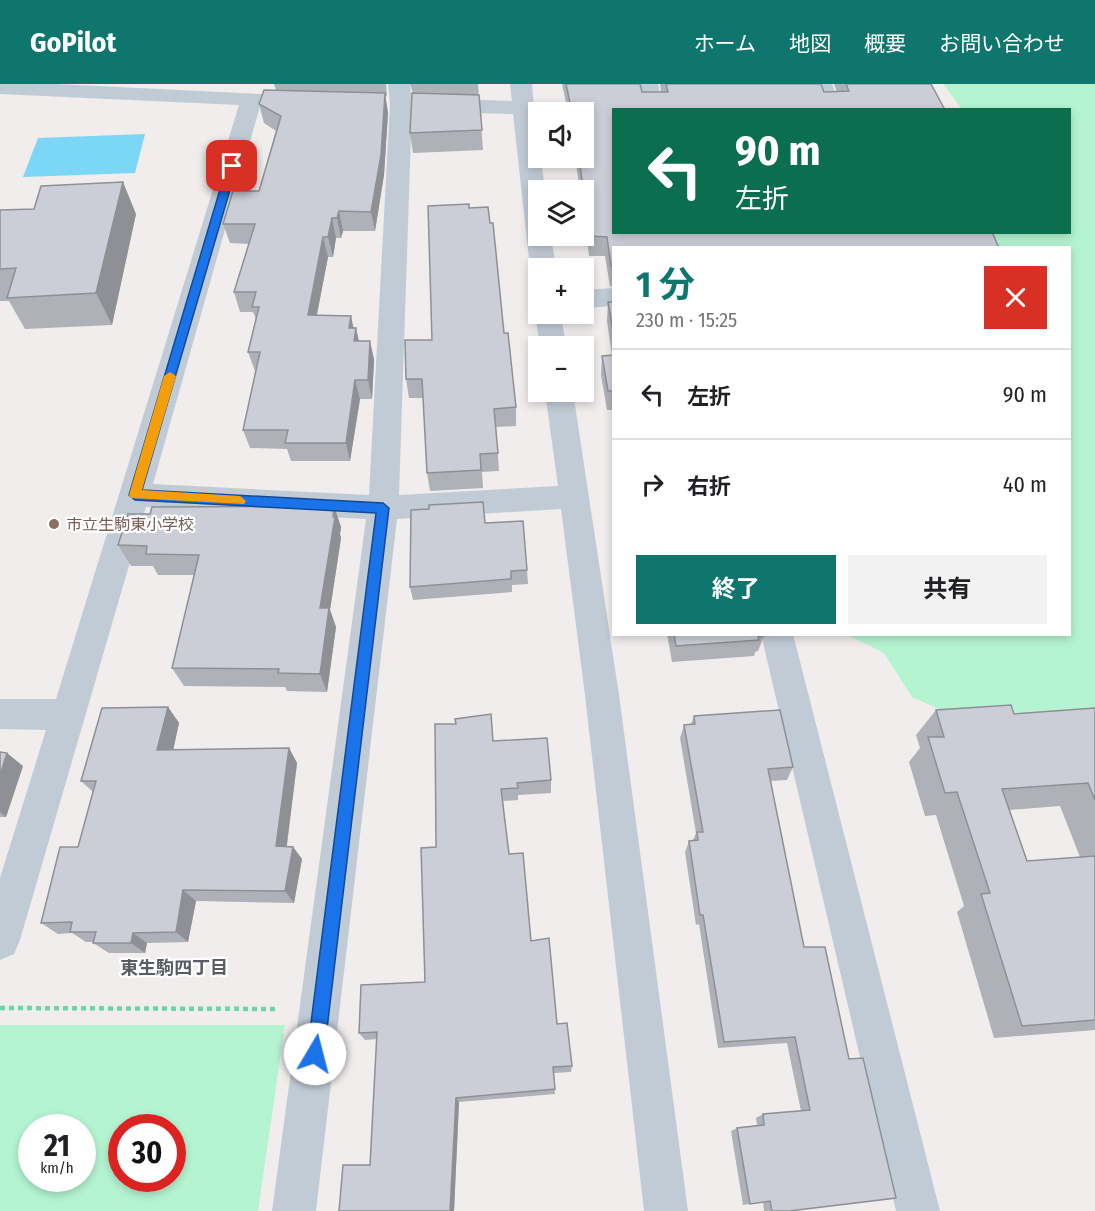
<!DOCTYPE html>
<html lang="ja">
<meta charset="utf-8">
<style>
:root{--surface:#fff;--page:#f2f2f2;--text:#202124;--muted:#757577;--line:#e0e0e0;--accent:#0f766e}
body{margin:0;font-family:"Fira Sans Condensed","Noto Sans JP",sans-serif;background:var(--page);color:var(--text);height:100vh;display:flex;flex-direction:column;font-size:22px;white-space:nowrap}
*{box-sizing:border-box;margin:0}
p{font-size:20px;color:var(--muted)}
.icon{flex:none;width:33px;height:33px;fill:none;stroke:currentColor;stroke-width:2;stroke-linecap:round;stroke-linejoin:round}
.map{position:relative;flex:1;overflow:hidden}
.drawer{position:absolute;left:612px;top:162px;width:459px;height:390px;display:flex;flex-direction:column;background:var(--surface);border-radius:0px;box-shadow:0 3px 9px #0003}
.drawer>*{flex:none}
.banner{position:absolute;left:612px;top:24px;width:459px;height:126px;border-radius:0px;box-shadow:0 3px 9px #0003;background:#0b6e4f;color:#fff;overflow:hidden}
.fabs{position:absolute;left:528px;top:18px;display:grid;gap:12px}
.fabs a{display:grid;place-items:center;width:66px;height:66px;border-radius:0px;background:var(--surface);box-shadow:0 3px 9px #0003;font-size:30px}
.speed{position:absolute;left:18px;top:1030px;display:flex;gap:12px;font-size:30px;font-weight:700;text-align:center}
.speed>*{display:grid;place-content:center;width:78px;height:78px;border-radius:50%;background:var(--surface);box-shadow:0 3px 9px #0003;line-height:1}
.speed small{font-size:15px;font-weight:400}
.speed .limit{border:9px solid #d22;background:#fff;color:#111}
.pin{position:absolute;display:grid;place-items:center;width:51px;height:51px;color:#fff;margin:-26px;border-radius:12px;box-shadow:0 3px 9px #0006}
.me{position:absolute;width:66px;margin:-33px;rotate:8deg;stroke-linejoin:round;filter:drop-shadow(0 0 4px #0008)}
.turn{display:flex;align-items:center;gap:21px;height:126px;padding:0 24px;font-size:27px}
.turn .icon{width:78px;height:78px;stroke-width:2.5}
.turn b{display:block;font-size:42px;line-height:51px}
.round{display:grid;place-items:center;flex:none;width:63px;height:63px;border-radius:0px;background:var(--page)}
.summary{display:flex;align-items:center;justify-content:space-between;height:102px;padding:0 24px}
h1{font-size:36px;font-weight:700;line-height:45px;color:var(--accent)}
.button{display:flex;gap:12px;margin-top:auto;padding:12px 24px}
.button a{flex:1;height:69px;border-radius:0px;background:var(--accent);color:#fff;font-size:24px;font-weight:700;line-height:69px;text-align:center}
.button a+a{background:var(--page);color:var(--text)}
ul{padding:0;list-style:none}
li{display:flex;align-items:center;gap:18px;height:90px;padding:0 24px;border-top:2px solid var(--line)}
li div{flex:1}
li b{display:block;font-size:22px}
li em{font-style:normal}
header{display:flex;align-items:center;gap:36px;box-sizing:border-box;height:84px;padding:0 30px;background:var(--accent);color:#fff}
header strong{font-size:28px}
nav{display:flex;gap:33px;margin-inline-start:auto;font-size:21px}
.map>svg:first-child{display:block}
</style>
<header>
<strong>GoPilot</strong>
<nav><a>ホーム</a><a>地図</a><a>概要</a><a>お問い合わせ</a></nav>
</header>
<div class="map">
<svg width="1095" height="1127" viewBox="0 0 1095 1127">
<rect width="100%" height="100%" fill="#f0edec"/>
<path fill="#b5f4d1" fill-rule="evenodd" d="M 943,0 L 1095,0 L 1095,634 L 973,640 L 912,613 L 884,569 L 848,551 L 1070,550 L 1070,164 L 987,164 L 989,149 L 1070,148 L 1070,26 L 962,25 Z
M 0,941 L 285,941 L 258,1127 L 0,1127 ZM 32,1044 L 82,1044 L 82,1095 L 32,1095 ZM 122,1044 L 172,1044 L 172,1095 L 122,1095 Z"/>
<path fill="#7cd6f6" d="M 145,50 L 135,89 L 23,93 L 38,54 Z"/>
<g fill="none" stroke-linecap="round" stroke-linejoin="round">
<path stroke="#69d6a6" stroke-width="4.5" stroke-dasharray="5 4" stroke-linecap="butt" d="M 0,924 L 279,925"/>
<path fill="#c1cbd6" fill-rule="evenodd" d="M 0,0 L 56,0 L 281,11 L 284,16 L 281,21 L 260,22 L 153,400 L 369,411 L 390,20 L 388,0 L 410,0 L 412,20 L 399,411 L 558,402 L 545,308 L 573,308 L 619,611 L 688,1127 L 644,1127 L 585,611 L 561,425 L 397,435 L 316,1127 L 272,1127 L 366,435 L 146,423 L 20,856 L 14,870 L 0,876 L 0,794 L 46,646 L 0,645 L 0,615 L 56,615 L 239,21 L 0,10 Z
M 510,0 L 532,0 L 538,74 L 541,74 L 545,106 L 538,106 L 538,152 L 551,152 L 556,184 L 538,184 L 538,191 L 534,190 L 530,184 L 513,30 L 435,28 L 427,26 L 424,21 L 427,16 L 435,14 L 512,17 Z
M 636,0 L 658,0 L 664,26 L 642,26 Z
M 810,0 L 832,0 L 842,26 L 820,26 Z
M 614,204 L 614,222 L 584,224 L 584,206 Z
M 538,224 L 538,230 L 561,230 L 566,262 L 540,262 L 535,230 Z
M 761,550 L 793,550 L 940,1127 L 896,1127 Z"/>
</g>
<path fill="#afb1b8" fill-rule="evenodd" d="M 274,0 L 386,0 L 387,12 L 385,12 L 388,29 L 384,91 L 375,147 L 343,147 L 341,154 L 336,154 L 333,173 L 328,173 L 317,231 L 356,244 L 359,257 L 370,257 L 374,276 L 372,315 L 360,315 L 350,377 L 291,377 L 287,365 L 250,364 L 243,346 L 256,287 L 255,287 L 248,268 L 256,235 L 253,228 L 240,228 L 234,208 L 249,160 L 230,159 L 223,140 L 259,107 L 276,47 L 264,39 L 259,20 L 276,6 Z
M 410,0 L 478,0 L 483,66 L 413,69 L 410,49 L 413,9 Z
M 562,0 L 640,0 L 642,8 L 661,8 L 660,0 L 821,0 L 824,8 L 837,8 L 834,0 L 931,0 L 945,26 L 614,26 L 614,203 L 610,202 L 605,172 L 589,172 L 584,130 L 584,106 L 580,106 L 575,74 L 584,74 L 584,28 L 568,28 Z
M 469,124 L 504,249 L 516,323 L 516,342 L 496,343 L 499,387 L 482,388 L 483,404 L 430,407 L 427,389 L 423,314 L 409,314 L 406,295 L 432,256 Z
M 0,126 L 136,130 L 112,241 L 25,245 L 9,217 L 0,217 Z
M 608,218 L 614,218 L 614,326 L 607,326 L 601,291 L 602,272 L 612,271 L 607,237 Z
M 334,422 L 341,443 L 340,450 L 341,454 L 330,526 L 336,543 L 327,608 L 287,607 L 285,603 L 184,602 L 172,584 L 194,491 L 158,491 L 153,482 L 131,482 L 118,461 L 150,430 Z
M 485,439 L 527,486 L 528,500 L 512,501 L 512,508 L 413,516 L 410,503 Z
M 667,550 L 764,550 L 764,552 L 758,567 L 755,568 L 754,572 L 672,578 Z
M 168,623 L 179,639 L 173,666 L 289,664 L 297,679 L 287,762 L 293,763 L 302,775 L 294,819 L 196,817 L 188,858 L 147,859 L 145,869 L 109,869 L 93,859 L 94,858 L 86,858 L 72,849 L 58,850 L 41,839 L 78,763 L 93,708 L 81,697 Z
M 1095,624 L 1095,946 L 994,954 L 957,828 L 964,822 L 936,731 L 925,732 L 909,678 L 920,664 L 916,651 L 936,626 L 1014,630 ZM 1060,722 L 1080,773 L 1027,777 L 1009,726 Z
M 694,632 L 793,683 L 787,696 L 770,697 L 804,863 L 849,975 L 789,1127 L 764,1127 L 763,1118 L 743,1121 L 731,1047 L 737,1044 L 757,1041 L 756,1034 L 763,1030 L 801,1027 L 787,959 L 718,964 L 699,840 L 696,841 L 685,768 L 689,757 L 693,756 L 696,749 L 680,654 L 684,641 L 691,640 Z
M 493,657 L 551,696 L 551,709 L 518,711 L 518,716 L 503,717 L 509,770 L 531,857 L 557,940 L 572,982 L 571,988 L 554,989 L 555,1010 L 459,1018 L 454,1127 L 339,1127 L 370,1081 L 377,955 L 365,956 L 359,949 L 425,898 L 436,763 Z
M 0,668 L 23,682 L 6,733 L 0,733 Z"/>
<path fill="#8e9096" d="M 385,9 L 388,29 L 384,91 L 375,147 L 371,128 Z
M 123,98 L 136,130 L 112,241 L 96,209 Z
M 339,127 L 343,147 L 341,154 L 337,134 Z
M 332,134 L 336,154 L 333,173 L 328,153 Z
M 323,153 L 328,173 L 313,250 L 308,231 Z
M 351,232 L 355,251 L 356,244 L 360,263 L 358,276 L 349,244 Z
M 370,257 L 374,276 L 372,315 L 368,296 Z
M 355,296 L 360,315 L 350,377 L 346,359 Z
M 334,422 L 341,443 L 340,450 L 341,454 L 330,526 L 336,543 L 327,608 L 320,590 L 320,524 Z
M 168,623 L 179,639 L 170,681 L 157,666 Z
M 289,664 L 297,679 L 285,774 L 276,762 Z
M 7,669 L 23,682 L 6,733 L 0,728 L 0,691 Z
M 293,763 L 302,775 L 294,819 L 285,807 Z
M 183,806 L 196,817 L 188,858 L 176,848 Z
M 133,849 L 147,859 L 145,869 L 131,859 Z
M 456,1014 L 459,1018 L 454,1127 L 450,1127 Z"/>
<path fill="#cbced6" stroke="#8e9096" stroke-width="1.5" d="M 566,0 L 640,0 L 642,8 L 668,8 L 666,0 L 821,0 L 824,8 L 849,7 L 846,0 L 931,0 L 945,26 L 614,26 L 614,148 L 992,148 L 999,164 L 614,164 L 614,183 L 611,182 L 607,153 L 590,152 L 579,74 L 584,74 L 584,28 L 572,28 Z
M 264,6 L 385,9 L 381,71 L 371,128 L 339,127 L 337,134 L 332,134 L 328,153 L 323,153 L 308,231 L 351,232 L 349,244 L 356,244 L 354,257 L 370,257 L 368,296 L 355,296 L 346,359 L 285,359 L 288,346 L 243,346 L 260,268 L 248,268 L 259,223 L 252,223 L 256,208 L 234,208 L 255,140 L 223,140 L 233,107 L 259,107 L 281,32 L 259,20 Z
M 412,9 L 479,11 L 482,46 L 410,49 Z
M 123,98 L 96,209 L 7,214 L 16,184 L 0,185 L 0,126 L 34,125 L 41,102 Z
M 469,120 L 469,124 L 488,123 L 490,139 L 493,139 L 504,249 L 508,249 L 516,323 L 494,325 L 498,369 L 480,370 L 481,386 L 427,389 L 422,295 L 406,295 L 405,256 L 432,256 L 428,122 Z
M 608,218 L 614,218 L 614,252 Z
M 614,271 L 614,307 L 608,307 L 602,272 Z
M 483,418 L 485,439 L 523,437 L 527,486 L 511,487 L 511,495 L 410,503 L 411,426 L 429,425 L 429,421 Z
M 334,422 L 333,433 L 335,433 L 320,524 L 329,524 L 320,590 L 278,589 L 279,585 L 172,584 L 199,471 L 146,470 L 147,462 L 118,461 L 128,430 L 150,430 L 152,423 Z
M 674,550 L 764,550 L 764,552 L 758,552 L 759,556 L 676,562 Z
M 1011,621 L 1014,630 L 1095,624 L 1095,716 L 1088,699 L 1002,705 L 1027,777 L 1095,772 L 1095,936 L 1022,942 L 981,810 L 990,809 L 957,708 L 945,709 L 928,653 L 944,653 L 936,626 Z
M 168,623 L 157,666 L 289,664 L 276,762 L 293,763 L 285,807 L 183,806 L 176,848 L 133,849 L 131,859 L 93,859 L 96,848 L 70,848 L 72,838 L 41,839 L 60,763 L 78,763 L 96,697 L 81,697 L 102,624 Z
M 780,626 L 793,683 L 768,685 L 804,863 L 825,863 L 849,975 L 863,974 L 896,1114 L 789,1127 L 772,1127 L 770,1117 L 750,1120 L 737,1044 L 764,1041 L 763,1030 L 810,1026 L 795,953 L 724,958 L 703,831 L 700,831 L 689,757 L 698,756 L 697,748 L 703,748 L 684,641 L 695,640 L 694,632 Z
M 491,630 L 493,657 L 547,654 L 551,696 L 517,699 L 518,704 L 501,705 L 509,770 L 523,769 L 531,857 L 549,854 L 557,940 L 567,939 L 572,982 L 553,983 L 555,1005 L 456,1014 L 450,1127 L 339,1127 L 343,1081 L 370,1081 L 377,948 L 359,949 L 361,901 L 425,898 L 421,764 L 436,763 L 435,640 L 456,640 L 455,635 Z
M 0,668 L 7,669 L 0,691 Z"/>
<path fill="#1a73e8" stroke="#114b97" stroke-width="1.5" d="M 232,79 L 237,82 L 142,406 L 383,419 L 389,424 L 324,970 L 321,976 L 315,978 L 309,976 L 307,970 L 376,429 L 135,416 L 129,411 L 227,82 Z"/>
<path fill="#f59e0b" d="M 170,288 L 176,292 L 142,406 L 240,412 L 246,417 L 244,420 L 131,414 L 129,411 L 164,292 Z"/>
<circle fill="#8d6e63" stroke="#fff" stroke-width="2" cx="54" cy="440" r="6"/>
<g text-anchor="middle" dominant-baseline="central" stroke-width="4.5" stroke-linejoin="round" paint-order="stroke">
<g font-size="16" fill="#785e54" stroke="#fff" text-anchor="start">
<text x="66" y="440">市立生駒東小学校</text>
</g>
<g font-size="18" font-weight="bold" fill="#595d63" stroke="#fff">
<text x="174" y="884">東生駒四丁目</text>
</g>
</g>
</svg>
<div class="fabs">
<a><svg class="icon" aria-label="sound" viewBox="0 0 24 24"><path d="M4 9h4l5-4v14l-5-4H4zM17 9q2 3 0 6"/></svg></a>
<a><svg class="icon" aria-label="layers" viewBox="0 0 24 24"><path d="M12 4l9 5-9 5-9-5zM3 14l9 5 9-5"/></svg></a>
<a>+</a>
<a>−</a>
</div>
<div class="speed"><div>21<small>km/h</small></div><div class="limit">30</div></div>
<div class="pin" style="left:232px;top:82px;background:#d93025"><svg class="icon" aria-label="arrive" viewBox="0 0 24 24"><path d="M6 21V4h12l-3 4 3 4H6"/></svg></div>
<svg class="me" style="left:315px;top:970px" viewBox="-20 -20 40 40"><circle r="19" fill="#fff"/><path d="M0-13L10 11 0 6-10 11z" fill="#1a73e8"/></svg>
<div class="banner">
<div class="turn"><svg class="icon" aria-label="left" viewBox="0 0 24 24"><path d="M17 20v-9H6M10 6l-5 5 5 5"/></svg><div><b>90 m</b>左折</div></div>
</div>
<section class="drawer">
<div class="summary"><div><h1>1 分</h1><p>230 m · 15:25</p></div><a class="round" style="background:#d93025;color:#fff"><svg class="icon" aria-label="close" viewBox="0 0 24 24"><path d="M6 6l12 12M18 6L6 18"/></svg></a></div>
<ul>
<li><svg class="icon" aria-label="left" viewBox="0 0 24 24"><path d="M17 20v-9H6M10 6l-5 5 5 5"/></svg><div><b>左折</b></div><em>90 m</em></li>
<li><svg class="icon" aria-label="right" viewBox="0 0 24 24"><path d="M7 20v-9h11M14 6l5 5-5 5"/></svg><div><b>右折</b></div><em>40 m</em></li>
</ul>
<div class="button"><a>終了</a><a>共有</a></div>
</section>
</div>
